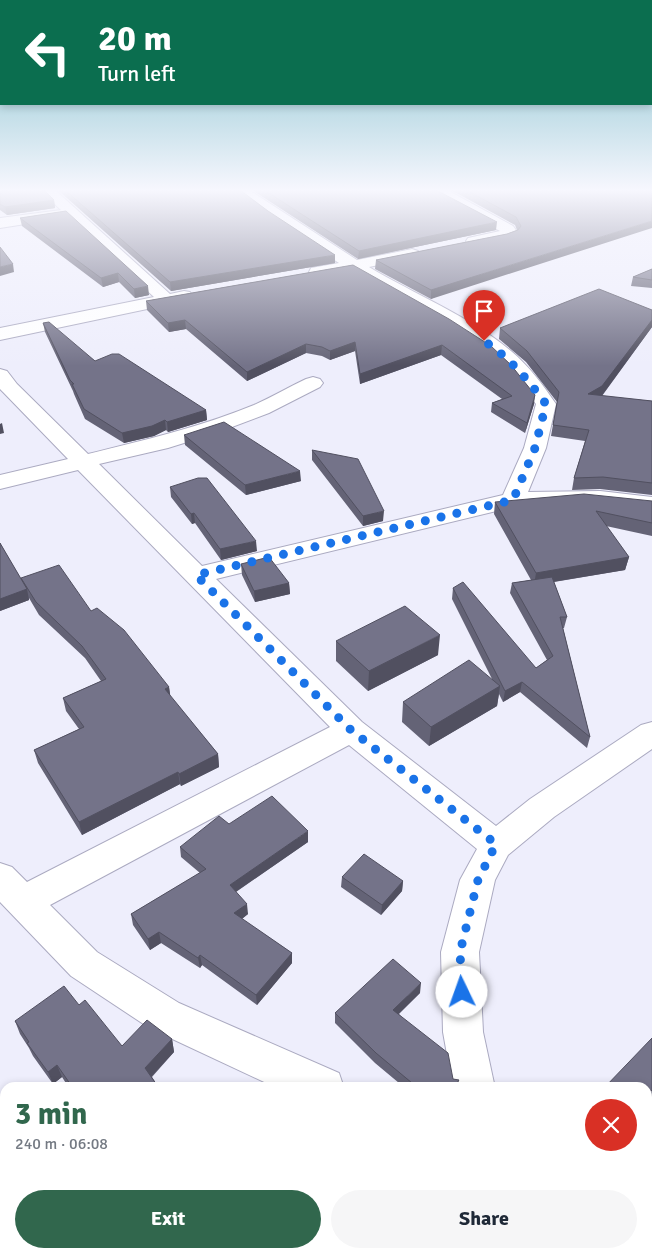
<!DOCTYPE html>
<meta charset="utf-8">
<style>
:root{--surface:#fff;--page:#f6f6f7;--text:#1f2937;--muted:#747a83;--accent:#31674d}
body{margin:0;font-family:Signika,sans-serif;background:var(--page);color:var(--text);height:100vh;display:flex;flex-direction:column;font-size:19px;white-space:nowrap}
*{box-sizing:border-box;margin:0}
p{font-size:16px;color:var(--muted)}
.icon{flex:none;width:28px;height:28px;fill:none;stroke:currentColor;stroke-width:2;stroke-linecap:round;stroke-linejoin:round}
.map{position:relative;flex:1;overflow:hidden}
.details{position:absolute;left:0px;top:1082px;width:652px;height:176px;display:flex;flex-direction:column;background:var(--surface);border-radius:15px 15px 0 0;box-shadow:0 2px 8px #0003}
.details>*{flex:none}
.top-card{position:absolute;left:0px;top:0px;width:652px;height:105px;box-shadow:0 2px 8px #0003;background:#0b6e4f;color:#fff;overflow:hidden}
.pin{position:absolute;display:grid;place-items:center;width:42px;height:42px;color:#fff;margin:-51px -21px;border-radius:50% 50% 50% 0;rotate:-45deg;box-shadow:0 0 5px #0007}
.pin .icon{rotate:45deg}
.me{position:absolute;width:55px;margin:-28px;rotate:357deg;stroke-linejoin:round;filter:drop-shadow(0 0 4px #0008)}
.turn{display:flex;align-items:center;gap:18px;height:105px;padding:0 15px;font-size:22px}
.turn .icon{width:65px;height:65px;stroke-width:2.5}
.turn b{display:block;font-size:35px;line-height:42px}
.round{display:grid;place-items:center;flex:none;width:52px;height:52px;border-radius:26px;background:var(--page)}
.overview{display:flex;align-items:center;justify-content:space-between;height:85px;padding:0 15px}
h1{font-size:30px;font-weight:800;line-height:38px;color:var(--accent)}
.action{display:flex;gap:10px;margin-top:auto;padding:10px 15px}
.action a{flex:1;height:58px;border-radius:30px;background:var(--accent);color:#fff;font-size:20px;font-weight:800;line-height:58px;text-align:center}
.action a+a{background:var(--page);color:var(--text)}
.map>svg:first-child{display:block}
</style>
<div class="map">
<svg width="652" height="1258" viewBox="0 0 652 1258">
<rect width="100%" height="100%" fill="#eeeefc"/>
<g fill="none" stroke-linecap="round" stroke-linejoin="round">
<defs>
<path id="minor" d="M 40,190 L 55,190 L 170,294 L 184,291 L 190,292 L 193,296 L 190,300 L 0,340 L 0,328 L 154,297 L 64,214 L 62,217 L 57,219 L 0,228 L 0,218 L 61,210 Z
M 233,190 L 249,190 L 357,260 L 412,249 L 418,251 L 420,254 L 418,257 L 369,267 C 416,295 469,316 511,351 C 529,366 543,385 556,404 L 546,448 L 528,492 L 600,491 L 652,497 L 652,511 L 617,506 L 582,504 L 513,507 L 216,579 L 362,722 L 496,826 L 530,799 L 641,725 L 652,722 L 652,749 L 554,817 L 508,855 L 495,880 L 479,952 L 483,1032 L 495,1088 L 453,1088 L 443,1032 L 441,952 L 460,880 L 477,849 L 349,745 L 50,905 L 97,952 L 179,1003 L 339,1073 L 344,1088 L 277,1088 L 151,1029 L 71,976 L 0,902 L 0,863 L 12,867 L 27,882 L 330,727 L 78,470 L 0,489 L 0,475 L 68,459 L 3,392 L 0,389 L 0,369 L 7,371 L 17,384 L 88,454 C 144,440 201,427 254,405 C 272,397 289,387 306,379 L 313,377 L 320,379 L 323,383 L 320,387 L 269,413 L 216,433 L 168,448 L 99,464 L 202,566 L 503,495 L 524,448 L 536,404 C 524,389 513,373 499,360 C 456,322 399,301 351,270 L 317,277 L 311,276 L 309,272 L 311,268 L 339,263 L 269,217 Z
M 429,190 L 447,190 L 513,226 L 518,233 L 516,236 L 510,238 L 474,246 L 468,244 L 466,241 L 468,238 L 500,231 L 431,193 Z
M 306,1254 L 354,1254 L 352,1258 L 304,1258 Z
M 507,1254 L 556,1254 L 554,1258 L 505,1258 Z"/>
</defs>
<use href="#minor" stroke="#abaac1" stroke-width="2"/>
<use href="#minor" fill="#fff" fill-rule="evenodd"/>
</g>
<path fill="#646376" d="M 0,190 L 54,200 L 55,208 L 7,215 L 0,210 Z
M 58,190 L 240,190 L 335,263 L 171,291 Z
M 252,190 L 436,190 L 496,230 L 358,259 Z
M 451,190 L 652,190 L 431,299 L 375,269 L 376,260 L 507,234 L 517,230 L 515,225 Z
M 66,211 L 149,295 L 135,298 L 119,282 L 103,287 L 22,226 L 20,218 Z
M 353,265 L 534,404 L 525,433 L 491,412 L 492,403 L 502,399 L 441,355 L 360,384 L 355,351 L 330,360 L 322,356 L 306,353 L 247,381 L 186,329 L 169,332 L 147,310 L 146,301 Z
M 652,269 L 652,288 L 631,286 L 633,277 Z
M 652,310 L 652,327 L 602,396 L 652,401 L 652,495 L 600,489 L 572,490 L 574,478 L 585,441 L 551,436 L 557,402 L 526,362 L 499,339 L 500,328 Z
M 43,323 L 95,361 L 206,410 L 207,420 L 168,432 L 166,430 L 154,436 L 124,443 L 85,419 L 74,394 L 73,391 L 72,389 L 45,332 Z
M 184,435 L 301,481 L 246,495 L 185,445 Z
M 312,450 L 383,521 L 363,526 L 312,460 Z
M 170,487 L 257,551 L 221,560 L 195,523 L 192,524 L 171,497 Z
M 652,501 L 652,536 L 606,526 L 629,557 L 625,570 L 554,582 L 567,617 L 564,628 L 563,628 L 590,737 L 587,748 L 520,692 L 503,702 L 499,694 L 497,706 L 429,746 L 402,722 L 403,702 L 492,679 L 452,599 L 453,588 L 536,668 L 547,660 L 510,593 L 512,583 L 531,580 L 494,514 L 495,502 Z
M 0,543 L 22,581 L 21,578 L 91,611 L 169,687 L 170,696 L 218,754 L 219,767 L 181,786 L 180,784 L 82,835 L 38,763 L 34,750 L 79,729 L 66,711 L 63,698 L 101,681 L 85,658 L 39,615 L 29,598 L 29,600 L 0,611 Z
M 241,564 L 289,583 L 290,594 L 255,602 L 242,575 Z
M 336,641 L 438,655 L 368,691 L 336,661 Z
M 229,824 L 308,842 L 236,892 L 248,914 L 242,919 L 292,953 L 292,963 L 257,1005 L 202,965 L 200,968 L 161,943 L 150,950 L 133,925 L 131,914 L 200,873 L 181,857 L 180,847 Z
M 342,877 L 403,881 L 402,891 L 381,915 L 341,887 Z
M 420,993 L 399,1014 L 453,1079 L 457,1088 L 405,1088 L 375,1063 L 335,1023 L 335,1013 Z
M 79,1005 L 122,1046 L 172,1039 L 174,1052 L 152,1077 L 159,1088 L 69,1088 L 62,1077 L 53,1084 L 33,1056 L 29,1048 L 20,1034 L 15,1021 Z
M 648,1088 L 651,1097 L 651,1136 L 652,1137 L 652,1178 L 648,1173 Z
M 651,1200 L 652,1201 L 652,1216 L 648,1210 L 648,1205 Z"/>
<path fill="#515060" d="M 54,200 L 55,208 L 7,215 L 5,207 Z
M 652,221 L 652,228 L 431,299 L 431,290 Z
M 497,222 L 496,230 L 358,259 L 359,251 Z
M 335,255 L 335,263 L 171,291 L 170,282 Z
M 13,264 L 14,272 L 0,276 L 0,267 Z
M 118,273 L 119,282 L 103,287 L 101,278 Z
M 148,286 L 149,295 L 135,298 L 134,289 Z
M 185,320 L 186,329 L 169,332 L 168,323 Z
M 652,320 L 652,327 L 600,398 L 588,394 Z
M 355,342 L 355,351 L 330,360 L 330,351 Z
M 306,344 L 306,353 L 247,381 L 247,372 Z
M 442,345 L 441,355 L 360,384 L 360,374 Z
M 535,395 L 534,404 L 525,433 L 527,423 Z
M 206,410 L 207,420 L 168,432 L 167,422 Z
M 165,420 L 166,430 L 154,436 L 124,443 L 122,433 Z
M 2,423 L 4,433 L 0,434 L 0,424 Z
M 300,471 L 301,481 L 246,495 L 245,485 Z
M 384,511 L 383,521 L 363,526 L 363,516 Z
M 194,513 L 195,523 L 192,524 L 191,514 Z
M 256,541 L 257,551 L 221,560 L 220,549 Z
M 629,557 L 625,570 L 534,585 L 536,573 Z
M 289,583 L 290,594 L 255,602 L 254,591 Z
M 27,589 L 29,600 L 0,611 L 0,599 Z
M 440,635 L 438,655 L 368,691 L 369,671 Z
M 522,682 L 520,692 L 503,702 L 505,691 Z
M 500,686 L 497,706 L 429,746 L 431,727 Z
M 169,687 L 171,700 L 165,689 Z
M 218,754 L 219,767 L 181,786 L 179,774 Z
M 178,772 L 180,784 L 82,835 L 79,822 Z
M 308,831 L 308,842 L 231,895 L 230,885 Z
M 403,881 L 402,891 L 381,915 L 382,905 Z
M 247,904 L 248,914 L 235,924 L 234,913 Z
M 159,932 L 161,943 L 150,950 L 148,939 Z
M 292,953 L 292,963 L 257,1005 L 256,995 Z
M 200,955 L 202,965 L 200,968 L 198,958 Z
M 421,983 L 420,993 L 392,1020 L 393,1010 Z
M 172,1039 L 174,1052 L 148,1080 L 145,1068 Z
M 57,1065 L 62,1077 L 53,1084 L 48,1072 Z
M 459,1080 L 457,1088 L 453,1088 Z
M 55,1254 L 75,1254 L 69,1258 L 50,1258 Z"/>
<path fill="#747389" stroke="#515060" d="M 0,190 L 44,190 L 54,200 L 5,207 L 0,204 Z
M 65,190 L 240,190 L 268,211 L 335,255 L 170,282 Z
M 264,190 L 436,190 L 497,222 L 359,251 Z
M 466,190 L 652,190 L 652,221 L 431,290 L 376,260 L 507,234 L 518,230 L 521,226 L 516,217 Z
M 66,211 L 148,286 L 134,289 L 118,273 L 101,278 L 20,218 Z
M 0,247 L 13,264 L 0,267 Z
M 353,265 L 449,319 L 491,346 L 511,365 L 535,395 L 527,423 L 492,403 L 512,396 L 442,345 L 360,374 L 355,342 L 330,351 L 322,347 L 306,344 L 247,372 L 185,320 L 168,323 L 146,301 Z
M 652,269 L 652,280 L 633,277 Z
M 599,289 L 652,310 L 652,320 L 602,386 L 588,394 L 652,401 L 652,483 L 603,477 L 574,478 L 589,430 L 553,425 L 559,392 L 527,351 L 500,328 Z
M 49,322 L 95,361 L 112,354 L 119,354 L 206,410 L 167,422 L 165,420 L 152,426 L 122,433 L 84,409 L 72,384 L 74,384 L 70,380 L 43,323 Z
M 224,422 L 300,471 L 245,485 L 184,435 Z
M 312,450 L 358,459 L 384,511 L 363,516 Z
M 198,478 L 207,478 L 256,541 L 220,549 L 194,513 L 191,514 L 170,487 Z
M 584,494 L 652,501 L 652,523 L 596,511 L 629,557 L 536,573 L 495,502 Z
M 0,543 L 27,589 L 0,599 Z
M 269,557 L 289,583 L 254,591 L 241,564 Z
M 59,565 L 91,611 L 97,608 L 124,630 L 169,687 L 165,689 L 218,754 L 179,774 L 178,772 L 79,822 L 34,750 L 84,727 L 63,698 L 106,679 L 82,646 L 36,602 L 21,578 Z
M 552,577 L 567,617 L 560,617 L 590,737 L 522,682 L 505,691 L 453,588 L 463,582 L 536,668 L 553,656 L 512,583 Z
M 405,606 L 440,635 L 369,671 L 336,641 Z
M 469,660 L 500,686 L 431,727 L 403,702 Z
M 272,796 L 308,831 L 230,885 L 247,904 L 234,913 L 292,953 L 256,995 L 200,955 L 198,958 L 159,932 L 148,939 L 131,914 L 206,869 L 180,847 L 219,816 L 229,824 Z
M 364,854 L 403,881 L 382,905 L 342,877 Z
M 393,959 L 421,983 L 393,1010 L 448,1053 L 453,1079 L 459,1080 L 453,1088 L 418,1088 L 376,1053 L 335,1013 Z
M 64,986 L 79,1005 L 85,1000 L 122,1046 L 147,1020 L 172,1039 L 145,1068 L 159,1088 L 73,1088 L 57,1065 L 48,1072 L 27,1043 L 29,1042 L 15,1021 Z
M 652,1038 L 652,1090 L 651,1091 L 651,1136 L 652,1137 L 652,1164 L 648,1159 L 648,1088 L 604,1088 Z
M 41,1254 L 55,1254 L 50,1258 L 43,1258 Z"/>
<linearGradient id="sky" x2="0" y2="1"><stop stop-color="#76bac8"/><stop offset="0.52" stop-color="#f7f7fe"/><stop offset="1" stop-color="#f7f7fe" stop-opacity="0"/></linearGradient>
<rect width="652" height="366" fill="url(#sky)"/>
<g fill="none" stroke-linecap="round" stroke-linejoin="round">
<path stroke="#1a73e8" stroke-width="9" stroke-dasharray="0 16.2" d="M 462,992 L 460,952 L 478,880 L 496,844 L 351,730 L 196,575 L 513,500 L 535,448 L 546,404 C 528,380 510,358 484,341"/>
</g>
</svg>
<div class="pin" style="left:484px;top:341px;background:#d93025"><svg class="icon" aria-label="arrive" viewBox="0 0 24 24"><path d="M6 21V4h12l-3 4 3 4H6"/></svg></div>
<svg class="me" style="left:462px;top:992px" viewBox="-20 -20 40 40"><circle r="19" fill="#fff"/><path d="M0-13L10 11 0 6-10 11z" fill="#1a73e8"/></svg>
<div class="top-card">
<div class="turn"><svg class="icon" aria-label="left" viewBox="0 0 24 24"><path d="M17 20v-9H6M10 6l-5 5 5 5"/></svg><div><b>20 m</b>Turn left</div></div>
</div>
<section class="details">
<div class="overview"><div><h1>3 min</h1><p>240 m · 06:08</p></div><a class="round" style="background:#d93025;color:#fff"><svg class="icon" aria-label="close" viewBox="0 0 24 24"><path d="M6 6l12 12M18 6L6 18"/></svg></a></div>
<div class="action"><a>Exit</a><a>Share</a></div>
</section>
</div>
